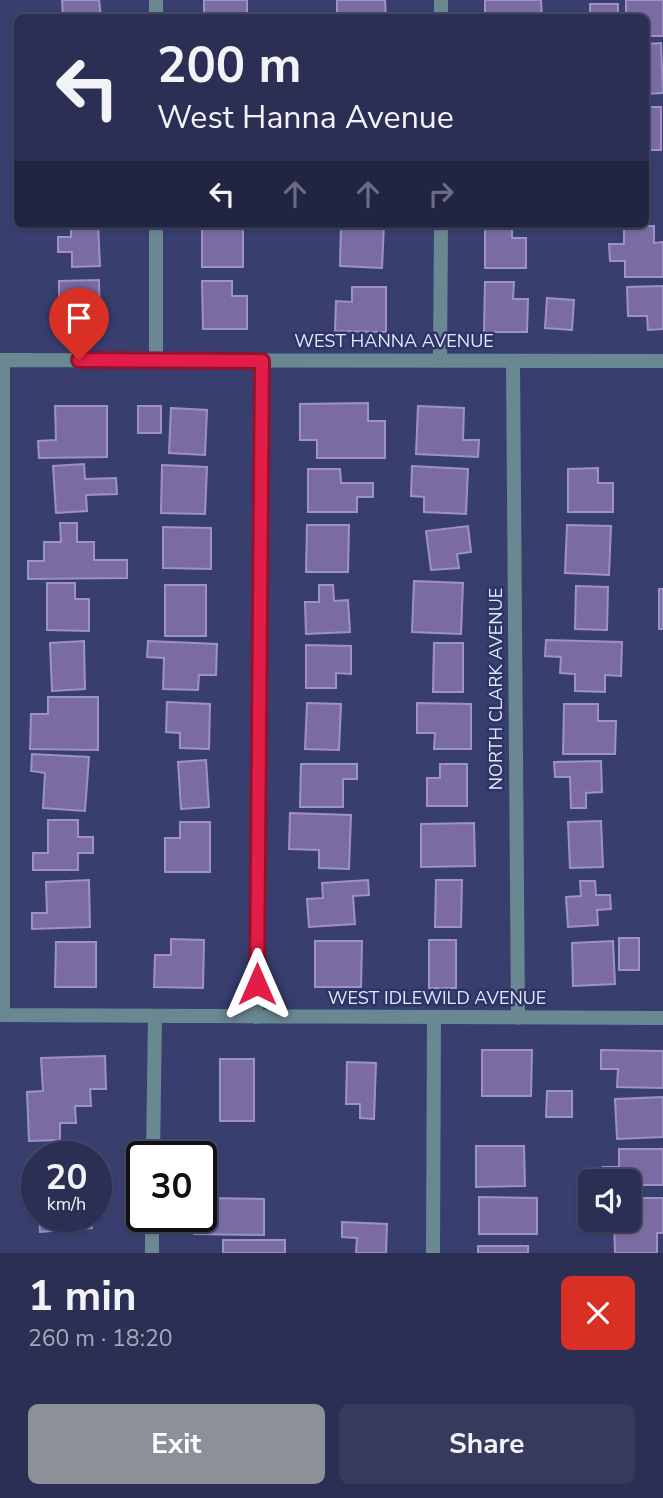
<!DOCTYPE html>
<meta charset="utf-8">
<style>
:root{--surface:#2a2f53;--page:#363b5d;--text:#f1f3f6;--muted:#a5a9b8;--line:#464a6a;--accent:#8c9099}
body{margin:0;font-family:"Nunito Sans",sans-serif;background:var(--page);color:var(--text);height:100vh;display:flex;flex-direction:column;font-size:26px;white-space:nowrap}
*{box-sizing:border-box;margin:0}
p{font-size:23px;color:var(--muted)}
.icon{flex:none;width:38px;height:38px;fill:none;stroke:currentColor;stroke-width:2;stroke-linecap:round;stroke-linejoin:round}
.map{position:relative;height:1253px;overflow:hidden}
.sheet{display:flex;flex-direction:column;background:var(--surface);flex:1}
.sheet>*{flex:none}
.top-card{position:absolute;left:14px;top:14px;width:635px;height:214px;border-radius:10px;box-shadow:0 2px 5px #0004,0 0 0 2px var(--line);background:#2a2f53;color:var(--text);overflow:hidden}
.fabs{position:absolute;left:578px;top:1169px;display:grid;gap:14px}
.fabs a{display:grid;place-items:center;width:63px;height:63px;border-radius:10px;background:var(--surface);box-shadow:0 2px 5px #0004,0 0 0 2px var(--line);font-size:35px}
.speed{position:absolute;left:21px;top:1141px;display:flex;gap:14px;font-size:35px;font-weight:700;text-align:center}
.speed>*{display:grid;place-content:center;width:91px;height:91px;border-radius:50%;background:var(--surface);box-shadow:0 2px 5px #0004,0 0 0 2px var(--line);line-height:1}
.speed small{font-size:18px;font-weight:400}
.speed .limit{border:4px solid #111;border-radius:10px;background:#fff;color:#111}
.pin{position:absolute;display:grid;place-items:center;width:60px;height:60px;color:#fff;margin:-72px -30px;border-radius:50% 50% 50% 0;rotate:-45deg;box-shadow:0 0 7px #0007}
.pin .icon{rotate:45deg}
.me{position:absolute;width:77px;margin:-38px;rotate:0deg;stroke-linejoin:round;filter:drop-shadow(0 0 5px #0008)}
.turn{display:flex;align-items:center;gap:24px;height:147px;padding:0 28px;font-size:32px}
.turn .icon{width:91px;height:91px;stroke-width:2.5}
.turn b{display:block;font-size:49px;line-height:60px}
.lanes{display:flex;align-items:center;height:66px;padding:0 28px;background:#0003;justify-content:center;gap:35px;direction:ltr}
.lanes .off{opacity:.35}
.round{display:grid;place-items:center;flex:none;width:74px;height:74px;border-radius:10px;background:var(--page)}
.summary{display:flex;align-items:center;justify-content:space-between;height:119px;padding:0 28px}
h1{font-size:42px;font-weight:700;line-height:52px}
.primary-button{display:flex;gap:14px;margin-top:auto;padding:14px 28px}
.primary-button a{flex:1;height:80px;border-radius:10px;background:var(--accent);color:#fff;font-size:28px;font-weight:700;line-height:80px;text-align:center}
.primary-button a+a{background:var(--page);color:var(--text)}
.map>svg:first-child{display:block}
</style>
<div class="map">
<svg width="663" height="1253" viewBox="0 0 663 1253">
<rect width="100%" height="100%" fill="#383f6f"/>
<path fill="#7a6ca2" stroke="#9e90c8" stroke-width="2" d="M 62,0 L 99,0 L 101,16 L 63,18 Z
M 204,0 L 247,0 L 247,18 L 204,18 Z
M 337,0 L 385,0 L 386,18 L 337,18 Z
M 485,0 L 541,0 L 542,18 L 485,18 Z
M 626,0 L 663,0 L 663,36 L 646,36 L 646,18 L 626,18 Z
M 590,4 L 618,4 L 618,18 L 590,18 Z
M 661,43 L 663,93 L 646,94 L 646,44 Z
M 646,107 L 661,107 L 661,150 L 646,150 Z
M 646,167 L 649,167 L 649,210 L 646,210 Z
M 71,224 L 98,224 L 100,266 L 72,267 L 72,252 L 58,252 L 58,237 L 71,237 Z
M 202,224 L 243,224 L 243,267 L 202,267 Z
M 341,224 L 384,224 L 382,268 L 340,266 Z
M 485,224 L 512,224 L 512,238 L 526,238 L 526,268 L 485,268 Z
M 624,226 L 654,226 L 654,243 L 663,242 L 663,277 L 625,277 L 625,261 L 610,261 L 609,244 L 624,244 Z
M 99,280 L 100,328 L 73,328 L 73,312 L 59,313 L 59,281 Z
M 202,281 L 232,281 L 232,296 L 247,296 L 247,329 L 203,329 Z
M 485,282 L 514,282 L 513,299 L 528,299 L 527,332 L 484,332 Z
M 663,286 L 663,329 L 648,330 L 647,316 L 628,316 L 627,287 Z
M 352,287 L 386,287 L 386,332 L 335,331 L 336,301 L 352,302 Z
M 547,298 L 574,300 L 572,330 L 545,328 Z
M 368,403 L 368,421 L 385,421 L 385,458 L 317,458 L 317,440 L 300,440 L 300,404 Z
M 55,406 L 107,406 L 107,457 L 39,458 L 38,441 L 56,440 Z
M 138,406 L 161,406 L 161,433 L 138,433 Z
M 418,406 L 464,408 L 463,440 L 479,440 L 478,457 L 416,454 Z
M 171,408 L 207,410 L 205,455 L 169,453 Z
M 84,464 L 85,479 L 116,478 L 117,494 L 86,495 L 87,511 L 56,513 L 53,466 Z
M 162,465 L 207,467 L 205,514 L 161,513 Z
M 412,466 L 468,469 L 466,514 L 424,512 L 424,497 L 411,496 Z
M 598,468 L 598,483 L 613,483 L 613,512 L 568,512 L 568,469 Z
M 308,469 L 340,469 L 341,483 L 373,483 L 373,497 L 357,497 L 357,512 L 308,512 Z
M 60,523 L 77,523 L 77,542 L 94,542 L 94,560 L 127,560 L 127,578 L 28,579 L 28,561 L 44,561 L 44,542 L 61,542 Z
M 307,525 L 349,525 L 348,572 L 306,572 Z
M 567,525 L 611,526 L 609,575 L 565,573 Z
M 468,526 L 471,552 L 457,554 L 459,568 L 431,570 L 426,531 Z
M 163,527 L 211,528 L 211,569 L 163,568 Z
M 414,581 L 463,583 L 461,634 L 412,632 Z
M 47,583 L 75,583 L 75,599 L 89,599 L 89,631 L 47,630 Z
M 165,585 L 206,585 L 206,636 L 165,636 Z
M 319,585 L 333,585 L 334,601 L 348,600 L 350,632 L 306,634 L 305,602 L 319,602 Z
M 576,586 L 608,587 L 607,630 L 575,629 Z
M 659,589 L 663,589 L 663,629 L 659,629 Z
M 546,640 L 622,642 L 621,676 L 605,675 L 605,692 L 575,691 L 575,674 L 560,673 L 561,657 L 545,656 Z
M 84,641 L 85,689 L 52,691 L 50,643 Z
M 148,641 L 217,644 L 216,675 L 199,675 L 198,690 L 163,689 L 164,658 L 147,657 Z
M 434,643 L 463,643 L 463,692 L 433,692 Z
M 306,645 L 351,646 L 351,674 L 336,673 L 336,688 L 306,688 Z
M 48,697 L 98,697 L 98,750 L 30,749 L 31,714 L 48,714 Z
M 167,702 L 210,704 L 209,749 L 180,748 L 180,733 L 166,732 Z
M 307,703 L 341,704 L 339,750 L 305,749 Z
M 417,703 L 471,704 L 471,749 L 434,749 L 435,733 L 417,733 Z
M 564,704 L 598,704 L 598,721 L 616,721 L 615,754 L 563,754 Z
M 32,754 L 89,757 L 85,811 L 43,808 L 45,773 L 31,771 Z
M 206,760 L 209,807 L 181,809 L 178,762 Z
M 601,761 L 602,792 L 586,793 L 586,808 L 571,808 L 570,777 L 555,777 L 554,762 Z
M 301,764 L 357,764 L 357,779 L 343,779 L 343,807 L 300,807 Z
M 440,764 L 467,764 L 467,806 L 427,806 L 427,778 L 440,778 Z
M 290,813 L 351,815 L 349,869 L 319,868 L 319,850 L 289,849 Z
M 48,820 L 78,820 L 78,837 L 93,837 L 93,853 L 78,853 L 78,870 L 33,870 L 33,853 L 48,853 Z
M 601,821 L 603,867 L 570,868 L 568,822 Z
M 180,822 L 210,822 L 210,872 L 165,872 L 165,838 L 180,838 Z
M 474,823 L 475,866 L 421,867 L 421,824 Z
M 89,880 L 90,927 L 32,929 L 32,913 L 47,913 L 46,882 Z
M 368,880 L 369,895 L 353,896 L 355,924 L 309,927 L 307,899 L 323,898 L 322,883 Z
M 436,880 L 462,880 L 461,927 L 435,927 Z
M 580,881 L 595,881 L 596,895 L 610,895 L 611,909 L 597,910 L 598,925 L 568,927 L 566,897 L 581,896 Z
M 619,938 L 639,938 L 639,970 L 619,970 Z
M 171,939 L 204,940 L 203,988 L 154,987 L 155,955 L 171,955 Z
M 429,940 L 456,940 L 456,988 L 429,988 Z
M 315,941 L 362,941 L 361,987 L 315,987 Z
M 613,941 L 615,984 L 573,986 L 572,943 Z
M 56,942 L 96,942 L 96,987 L 55,987 Z
M 482,1050 L 532,1050 L 531,1096 L 482,1096 Z
M 601,1050 L 663,1051 L 663,1088 L 617,1087 L 618,1069 L 601,1069 Z
M 105,1056 L 106,1089 L 90,1089 L 91,1106 L 75,1106 L 76,1123 L 60,1123 L 60,1140 L 29,1141 L 27,1092 L 43,1091 L 41,1058 Z
M 220,1059 L 254,1059 L 254,1121 L 220,1121 Z
M 347,1062 L 376,1063 L 374,1119 L 360,1118 L 360,1104 L 346,1104 Z
M 547,1091 L 572,1091 L 572,1117 L 546,1117 Z
M 663,1097 L 663,1137 L 617,1139 L 615,1099 Z
M 476,1146 L 524,1146 L 525,1186 L 476,1187 Z
M 619,1149 L 663,1149 L 663,1185 L 628,1185 L 628,1181 L 603,1181 L 603,1167 L 619,1167 Z
M 479,1197 L 537,1198 L 537,1234 L 479,1234 Z
M 201,1198 L 264,1199 L 264,1235 L 194,1234 L 194,1216 L 201,1216 Z
M 641,1198 L 663,1198 L 663,1233 L 657,1233 L 657,1253 L 615,1253 L 614,1220 L 628,1220 L 628,1216 L 642,1216 Z
M 39,1216 L 91,1216 L 92,1228 L 40,1232 Z
M 342,1222 L 387,1224 L 386,1253 L 356,1253 L 357,1238 L 342,1237 Z
M 223,1240 L 285,1240 L 285,1253 L 223,1253 Z
M 478,1246 L 528,1246 L 528,1253 L 478,1253 Z"/>
<g fill="none" stroke-linecap="round" stroke-linejoin="round">
<path stroke="#6a8891" stroke-width="14" d="M 156,18 L 156,0
M 441,18 L 441,0
M 0,360 L 663,361
M 156,361 L 156,224
M 440,361 L 441,224
M 513,361 L 518,1018
M 0,1015 L 663,1018
M 3,1015 L 3,360
M 256,1017 L 262,361
M 153,1157 L 155,1016
M 152,1253 L 152,1216
M 433,1253 L 434,1017"/>
</g>
<g fill="none" stroke-linecap="round" stroke-linejoin="round">
<defs>
<path id="route" d="M 79,360 L 262,361 L 257,984"/>
</defs>
<use href="#route" stroke="#92132f" stroke-width="18"/>
<use href="#route" stroke="#e11d48" stroke-width="12"/>
</g>
<g text-anchor="middle" dominant-baseline="central" stroke-width="5" stroke-linejoin="round" paint-order="stroke">
<g font-size="18" fill="#e1e7fe" stroke="#2e3463">
<text x="394" y="341">WEST HANNA AVENUE</text>
<text transform="translate(496 689) rotate(-90)">NORTH CLARK AVENUE</text>
<text x="437" y="998">WEST IDLEWILD AVENUE</text>
</g>
</g>
</svg>
<div class="fabs">
<a><svg class="icon" aria-label="sound" viewBox="0 0 24 24"><path d="M4 9h4l5-4v14l-5-4H4zM17 9q2 3 0 6"/></svg></a>
</div>
<div class="speed"><div>20<small>km/h</small></div><div class="limit">30</div></div>
<div class="pin" style="left:79px;top:360px;background:#d93025"><svg class="icon" aria-label="arrive" viewBox="0 0 24 24"><path d="M6 21V4h12l-3 4 3 4H6"/></svg></div>
<svg class="me" style="left:257px;top:984px" viewBox="-20 -20 40 40"><path d="M0-17L14 15 0 8-14 15z" fill="#e11d48" stroke="#fff" stroke-width="4"/></svg>
<div class="top-card">
<div class="turn"><svg class="icon" aria-label="left" viewBox="0 0 24 24"><path d="M17 20v-9H6M10 6l-5 5 5 5"/></svg><div><b>200 m</b>West Hanna Avenue</div></div>
<div class="lanes"><svg class="icon" aria-label="left" viewBox="0 0 24 24"><path d="M17 20v-9H6M10 6l-5 5 5 5"/></svg><svg class="icon off" aria-label="ahead" viewBox="0 0 24 24"><path d="M12 20V5M6 11l6-6 6 6"/></svg><svg class="icon off" aria-label="ahead" viewBox="0 0 24 24"><path d="M12 20V5M6 11l6-6 6 6"/></svg><svg class="icon off" aria-label="right" viewBox="0 0 24 24"><path d="M7 20v-9h11M14 6l5 5-5 5"/></svg></div>
</div>
</div>
<section class="sheet">
<div class="summary"><div><h1>1 min</h1><p>260 m · 18:20</p></div><a class="round" style="background:#d93025;color:#fff"><svg class="icon" aria-label="close" viewBox="0 0 24 24"><path d="M6 6l12 12M18 6L6 18"/></svg></a></div>
<div class="primary-button"><a>Exit</a><a>Share</a></div>
</section>
